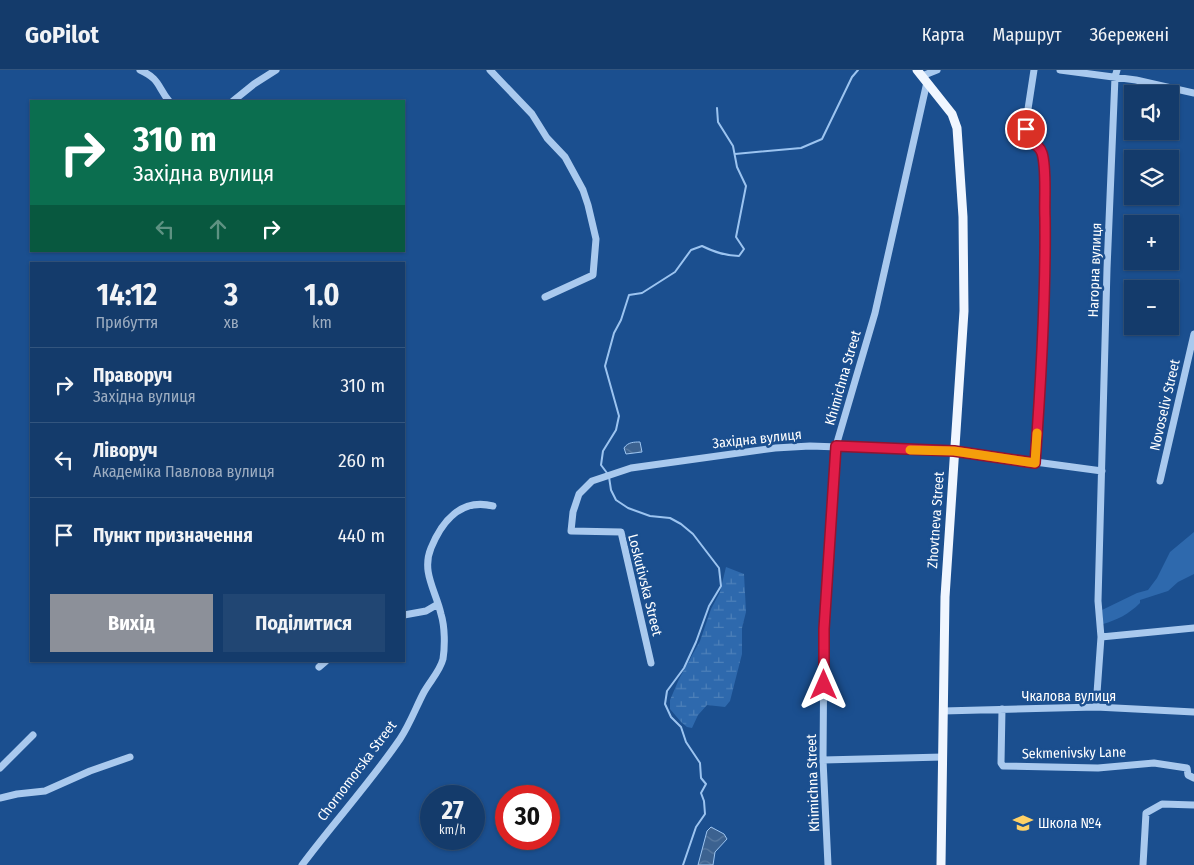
<!DOCTYPE html>
<html lang="uk">
<meta charset="utf-8">
<style>
:root{--surface:#143b6b;--page:#214673;--text:#f1f3f6;--muted:#9dadc1;--line:#33557e;--accent:#8c9099}
body{margin:0;font-family:"Fira Sans Condensed",sans-serif;background:var(--page);color:var(--text);height:100vh;display:flex;flex-direction:column;font-size:19px;white-space:nowrap}
*{box-sizing:border-box;margin:0}
p{font-size:16px;color:var(--muted)}
.icon{flex:none;width:28px;height:28px;fill:none;stroke:currentColor;stroke-width:2;stroke-linecap:round;stroke-linejoin:round}
.map{position:relative;flex:1;overflow:hidden}
.sheet{position:absolute;left:30px;top:192px;width:375px;height:400px;display:flex;flex-direction:column;background:var(--surface);border-radius:0px;box-shadow:0 1px 4px #0004,0 0 0 1px var(--line)}
.sheet>*{flex:none}
.top-card{position:absolute;left:30px;top:30px;width:375px;height:152px;border-radius:0px;box-shadow:0 1px 4px #0004,0 0 0 1px var(--line);background:#0b6e4f;color:#fff;overflow:hidden}
.fabs{position:absolute;left:1124px;top:15px;display:grid;gap:10px}
.fabs a{display:grid;place-items:center;width:55px;height:55px;border-radius:0px;background:var(--surface);box-shadow:0 1px 4px #0004,0 0 0 1px var(--line);font-size:25px}
.speed{position:absolute;left:420px;top:715px;display:flex;gap:10px;font-size:25px;font-weight:700;text-align:center}
.speed>*{display:grid;place-content:center;width:65px;height:65px;border-radius:50%;background:var(--surface);box-shadow:0 1px 4px #0004,0 0 0 1px var(--line);line-height:1}
.speed small{font-size:12px;font-weight:400}
.speed .limit{border:8px solid #d22;background:#fff;color:#111}
.pin{position:absolute;display:grid;place-items:center;width:42px;height:42px;color:#fff;margin:-21px;border:2px solid #fff;border-radius:50%;box-shadow:0 1px 5px #0007}
.me{position:absolute;width:55px;margin:-28px;rotate:0deg;stroke-linejoin:round;filter:drop-shadow(0 0 4px #0008)}
.turn{display:flex;align-items:center;gap:18px;height:105px;padding:0 20px;font-size:22px}
.turn .icon{width:65px;height:65px;stroke-width:2.5}
.turn b{display:block;font-size:35px;line-height:42px}
.lanes{display:flex;align-items:center;height:48px;padding:0 20px;background:#0003;justify-content:center;gap:25px;direction:ltr}
.lanes .off{opacity:.35}
.eta{display:flex;justify-content:space-evenly;align-items:center;height:85px;text-align:center}
.eta b{font-size:30px;font-weight:700;line-height:35px}
.cta{display:flex;gap:10px;margin-top:auto;padding:10px 20px}
.cta a{flex:1;height:58px;border-radius:0px;background:var(--accent);color:#fff;font-size:20px;font-weight:700;line-height:58px;text-align:center}
.cta a+a{background:var(--page);color:var(--text)}
ul{padding:0;list-style:none}
li{display:flex;align-items:center;gap:15px;height:75px;padding:0 20px;border-top:1px solid var(--line)}
li div{flex:1}
li b{display:block;font-size:19px}
li em{font-style:normal}
header{display:flex;align-items:center;gap:30px;box-sizing:border-box;height:70px;padding:0 25px;background:var(--surface);border-bottom:1px solid var(--line)}
header strong{font-size:24px}
nav{display:flex;gap:28px;margin-inline-start:auto;font-size:18px}
.map>svg:first-child{display:block}
</style>
<header>
<strong>GoPilot</strong>
<nav><a>Карта</a><a>Маршрут</a><a>Збережені</a></nav>
</header>
<div class="map">
<svg width="1194" height="795" viewBox="0 0 1194 795">
<defs>
<pattern id="wetland-marsh" width="20" height="14" patternUnits="userSpaceOnUse" patternTransform="scale(1.25)"><rect width="20" height="14" fill="#2e69ad"/><path d="M1 5h8M5 5V1M11 12h8M15 12V8" fill="none" stroke="#4d80b9"/></pattern>
<pattern id="water-waves" width="16" height="10" patternUnits="userSpaceOnUse" patternTransform="scale(1.25)"><rect width="16" height="10" fill="#3c6290"/><path d="M0 5q4-4 8 0t8 0" fill="none" stroke="#597aa1"/></pattern>
</defs>
<rect width="100%" height="100%" fill="#1b4f8f"/>
<path fill="#2e69ad" d="M 1194,462 L 1194,504 L 1178,512 L 1168,521 L 1140,530 L 1140,533 C 1129,544 1117,550 1103,554 L 1102,540 L 1137,523 L 1148,520 L 1157,508 L 1170,482 Z"/>
<path fill="url(#wetland-marsh)" d="M 726,497 L 744,504 L 746,542 L 742,558 L 742,584 L 730,631 L 725,637 L 707,635 L 698,645 L 692,658 L 687,657 L 681,652 L 670,639 L 670,630 L 679,609 L 700,571 L 711,539 L 720,522 Z"/>
<path fill="url(#water-waves)" stroke="#9cc4f0" d="M 640,372 L 642,382 L 626,384 L 624,378 C 628,372 634,372 640,372 Z
M 711,757 L 724,764 L 727,769 L 715,782 L 713,795 L 698,795 L 707,761 Z"/>
<g fill="none" stroke-linecap="round" stroke-linejoin="round">
<path stroke="#9cc4f0" stroke-width="2" d="M 735,84 L 801,78 L 822,69 L 852,7 L 858,0
M 607,403 L 601,395 L 603,381 L 616,360 L 619,346 L 605,296 L 614,263 L 621,250 L 629,225 L 642,223 L 675,202 L 691,180 L 702,176 C 714,182 725,186 739,186 L 744,179 L 736,167 L 746,116 L 737,97 L 733,76 L 718,52 L 717,38
M 609,407 L 611,420 L 616,430 L 628,438 L 650,446 L 670,448 L 681,454 L 693,464 L 719,498 L 721,516 L 709,536 L 696,572 L 684,598 L 667,621 L 665,634 L 671,647 L 681,657 L 686,672 L 700,693 L 701,708 L 706,714 L 701,723 L 704,731 L 705,744 L 696,757 L 683,795"/>
<path stroke="#a9c9ee" stroke-width="7" d="M 140,0 C 160,9 157,16 169,31
M 490,0 L 532,44 L 547,68 L 565,87 L 583,120 L 588,135 L 596,169 L 593,205 L 545,227
M 1034,0 L 1024,65 C 1030,74 1036,71 1043,84 C 1051,187 1042,291 1035,393
M 1060,0 L 1136,10 L 1194,23
M 922,6 L 937,0
M 233,31 L 254,14 L 276,0
M 1160,411 L 1194,264
M 404,545 L 426,541 L 438,534
M 1101,567 L 1194,558
M 651,593 L 621,462 L 571,461 L 573,442 L 579,424 L 592,411 L 631,398 L 775,378 L 810,376 L 954,381 L 1102,401
M 319,597 L 326,591
M 1096,637 L 1101,567 L 1098,531 L 1107,199 L 1115,7 L 1117,0
M 1002,639 L 1001,693 L 1003,696 L 1098,698 L 1154,693 L 1187,698 L 1188,705 L 1194,708
M 943,641 L 1096,637 L 1194,642
M 823,690 L 943,687
M 0,698 L 33,665
M 0,728 L 17,724 L 45,721 L 90,701 L 130,687
M 302,795 C 334,752 370,713 400,669 C 410,654 416,637 424,622 C 430,611 440,601 443,589 C 445,576 445,557 441,544 C 436,521 421,502 431,478 C 442,451 461,428 493,436
M 828,795 L 823,690 L 824,559 L 836,376 L 875,243 L 927,12
M 1143,795 L 1146,743 L 1162,734 L 1194,735"/>
<path stroke="#f0f6ff" stroke-width="9" d="M 917,0 L 952,44 L 957,58 L 963,147 L 964,241 L 945,527 L 941,795"/>
</g>
<g fill="none" stroke-linecap="round" stroke-linejoin="round">
<defs>
<path id="route" d="M 824,615 L 824,559 L 836,376 L 954,381 L 1035,393 C 1041,312 1046,230 1045,148 C 1044,131 1047,99 1042,83 C 1039,73 1029,73 1024,65 L 1026,59"/>
</defs>
<use href="#route" stroke="#92132f" stroke-width="12"/>
<use href="#route" stroke="#e11d48" stroke-width="9"/>
<path stroke="#f59e0b" stroke-width="9" d="M 910,380 L 954,381 L 1035,393 L 1037,363"/>
</g>
<defs>
<symbol id="school-bare" viewBox="-9 -9 18 18"><path d="M0-5L7-2L0 1L-7-2ZM-4 1L0 2.5L4 1V4Q0 6-4 4Z" fill="#ffd166" stroke="#1b4f8f" stroke-width="2.5" paint-order="stroke"/></symbol>
</defs>
<g fill-rule="evenodd">
<use href="#school-bare" x="1009" y="739" width="28" height="28"/>
</g>
<g text-anchor="middle" dominant-baseline="central" stroke-width="5" stroke-linejoin="round" paint-order="stroke">
<g font-size="14" fill="#fff" stroke="#1b4f8f">
<text transform="translate(1095 200) rotate(-88)">Нагорна вулиця</text>
<text transform="translate(843 308) rotate(-74)">Khimichna Street</text>
<text transform="translate(1165 335) rotate(-77)">Novoseliv Street</text>
<text transform="translate(757 369) rotate(-6)">Західна вулиця</text>
<text transform="translate(936 450) rotate(-86)">Zhovtneva Street</text>
<text transform="translate(645 515) rotate(76)">Loskutivska Street</text>
<text x="1069" y="626">Чкалова вулиця</text>
<text transform="translate(1074 683) rotate(-1)">Sekmenivsky Lane</text>
<text transform="translate(357 701) rotate(-53)">Chornomorska Street</text>
<text transform="translate(813 713) rotate(-92)">Khimichna Street</text>
</g>
<g font-size="14" fill="#fff" stroke="#1b4f8f" text-anchor="start">
<text x="1038" y="753">Школа №4</text>
</g>
</g>
</svg>
<div class="fabs">
<a><svg class="icon" aria-label="sound" viewBox="0 0 24 24"><path d="M4 9h4l5-4v14l-5-4H4zM17 9q2 3 0 6"/></svg></a>
<a><svg class="icon" aria-label="layers" viewBox="0 0 24 24"><path d="M12 4l9 5-9 5-9-5zM3 14l9 5 9-5"/></svg></a>
<a>+</a>
<a>−</a>
</div>
<div class="speed"><div>27<small>km/h</small></div><div class="limit">30</div></div>
<div class="pin" style="left:1026px;top:59px;background:#d93025"><svg class="icon" aria-label="arrive" viewBox="0 0 24 24"><path d="M6 21V4h12l-3 4 3 4H6"/></svg></div>
<svg class="me" style="left:824px;top:615px" viewBox="-20 -20 40 40"><path d="M0-17L14 15 0 8-14 15z" fill="#e11d48" stroke="#fff" stroke-width="4"/></svg>
<div class="top-card">
<div class="turn"><svg class="icon" aria-label="right" viewBox="0 0 24 24"><path d="M7 20v-9h11M14 6l5 5-5 5"/></svg><div><b>310 m</b>Західна вулиця</div></div>
<div class="lanes"><svg class="icon off" aria-label="left" viewBox="0 0 24 24"><path d="M17 20v-9H6M10 6l-5 5 5 5"/></svg><svg class="icon off" aria-label="ahead" viewBox="0 0 24 24"><path d="M12 20V5M6 11l6-6 6 6"/></svg><svg class="icon" aria-label="right" viewBox="0 0 24 24"><path d="M7 20v-9h11M14 6l5 5-5 5"/></svg></div>
</div>
<section class="sheet">
<div class="eta">
<div><b>14:12</b><p>Прибуття</p></div>
<div><b>3</b><p>хв</p></div>
<div><b>1.0</b><p>km</p></div>
</div>
<ul>
<li><svg class="icon" aria-label="right" viewBox="0 0 24 24"><path d="M7 20v-9h11M14 6l5 5-5 5"/></svg><div><b>Праворуч</b><p>Західна вулиця</p></div><em>310 m</em></li>
<li><svg class="icon" aria-label="left" viewBox="0 0 24 24"><path d="M17 20v-9H6M10 6l-5 5 5 5"/></svg><div><b>Ліворуч</b><p>Академіка Павлова вулиця</p></div><em>260 m</em></li>
<li><svg class="icon" aria-label="arrive" viewBox="0 0 24 24"><path d="M6 21V4h12l-3 4 3 4H6"/></svg><div><b>Пункт призначення</b></div><em>440 m</em></li>
</ul>
<div class="cta"><a>Вихід</a><a>Поділитися</a></div>
</section>
</div>
